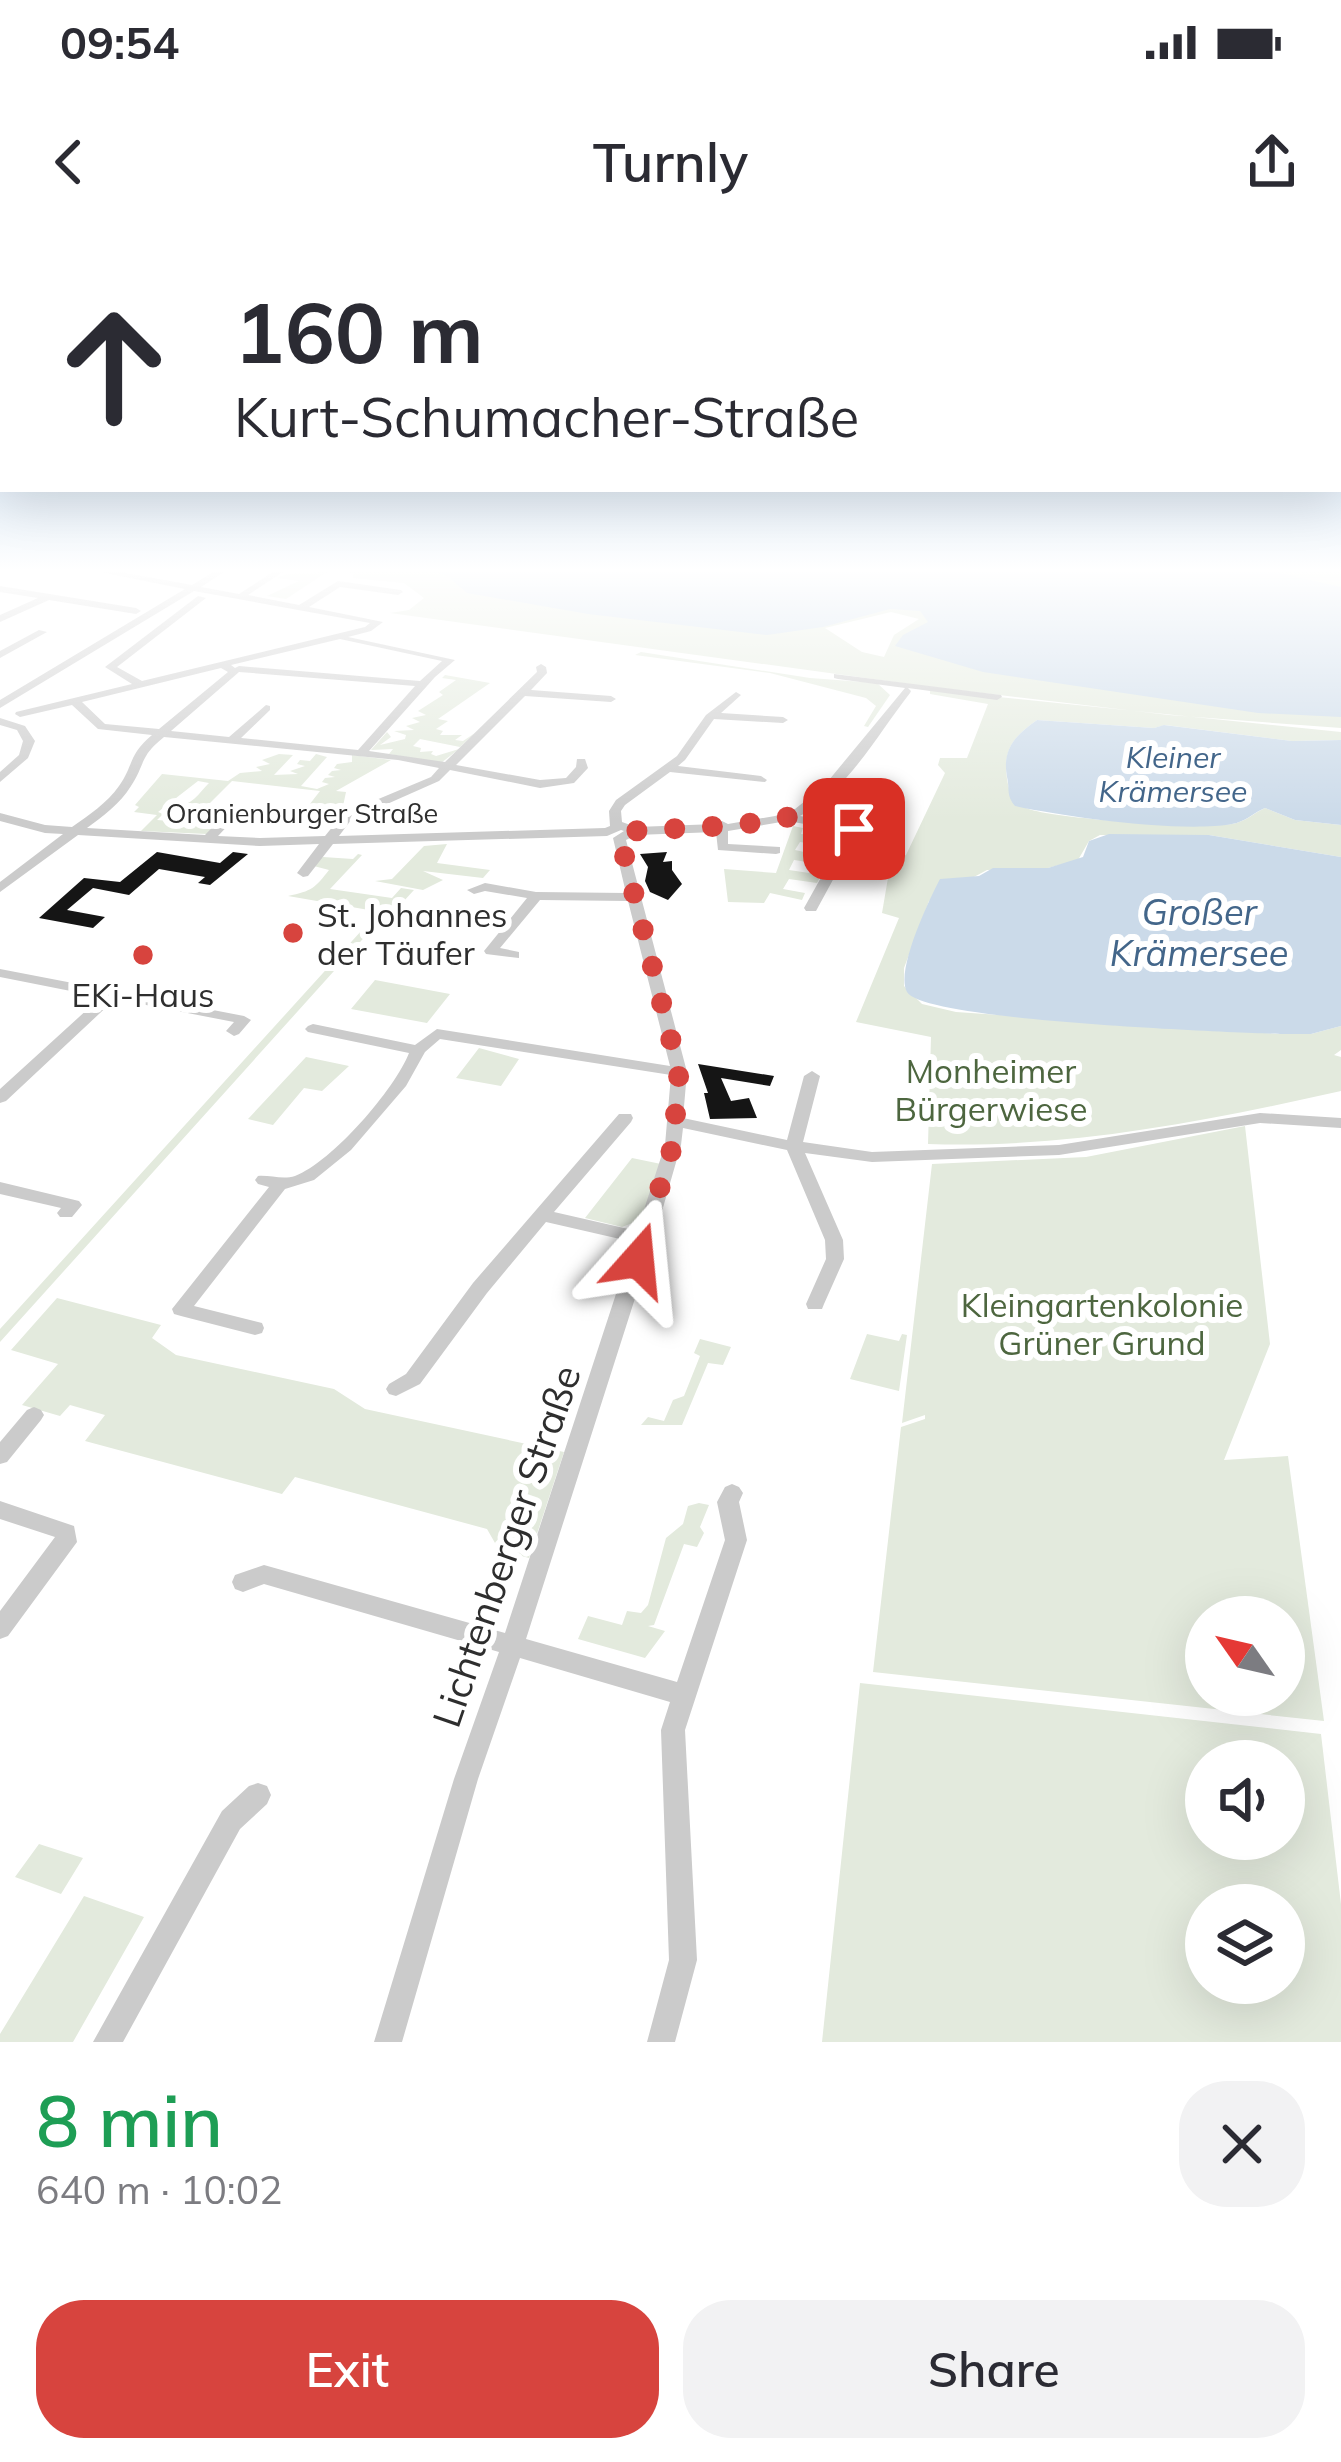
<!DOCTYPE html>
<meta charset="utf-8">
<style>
:root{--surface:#fff;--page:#f2f2f3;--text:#2b2b33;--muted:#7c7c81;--accent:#d7443e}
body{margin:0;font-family:Mulish,sans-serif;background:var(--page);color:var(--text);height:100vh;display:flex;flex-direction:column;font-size:45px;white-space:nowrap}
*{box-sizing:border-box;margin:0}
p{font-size:39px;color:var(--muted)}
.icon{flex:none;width:66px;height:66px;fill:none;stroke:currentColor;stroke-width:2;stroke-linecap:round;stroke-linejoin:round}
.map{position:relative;height:1802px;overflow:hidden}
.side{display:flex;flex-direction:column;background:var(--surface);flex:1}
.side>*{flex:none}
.banner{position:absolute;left:0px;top:0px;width:1341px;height:252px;box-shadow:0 12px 48px #0002;background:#fff;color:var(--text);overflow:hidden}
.needle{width:78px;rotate:304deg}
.tools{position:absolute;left:1185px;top:1356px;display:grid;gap:24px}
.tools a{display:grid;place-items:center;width:120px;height:120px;border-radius:50%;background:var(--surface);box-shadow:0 12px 48px #0002;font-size:60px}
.pin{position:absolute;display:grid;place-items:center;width:102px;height:102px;color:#fff;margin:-51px;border-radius:24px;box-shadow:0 6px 18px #0006}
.me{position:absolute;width:132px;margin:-66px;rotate:18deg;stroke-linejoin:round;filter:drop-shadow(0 0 9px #0008)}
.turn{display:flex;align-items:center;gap:42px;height:252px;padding:0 36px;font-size:54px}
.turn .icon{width:156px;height:156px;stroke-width:2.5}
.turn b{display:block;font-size:84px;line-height:102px}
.round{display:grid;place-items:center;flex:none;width:126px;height:126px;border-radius:48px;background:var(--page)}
.overview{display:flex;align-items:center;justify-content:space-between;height:204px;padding:0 36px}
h1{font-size:72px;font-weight:600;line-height:90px;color:#1e9e55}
.primary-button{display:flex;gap:24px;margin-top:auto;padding:24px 36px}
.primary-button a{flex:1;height:138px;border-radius:48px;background:var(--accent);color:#fff;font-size:48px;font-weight:600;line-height:138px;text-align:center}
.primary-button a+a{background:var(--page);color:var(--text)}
.status{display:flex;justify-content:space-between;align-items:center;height:84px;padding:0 60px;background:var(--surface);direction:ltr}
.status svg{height:33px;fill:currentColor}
header{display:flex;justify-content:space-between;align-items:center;height:156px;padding:0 36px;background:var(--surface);font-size:54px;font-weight:600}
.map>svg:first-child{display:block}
</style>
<div class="status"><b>09:54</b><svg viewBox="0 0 49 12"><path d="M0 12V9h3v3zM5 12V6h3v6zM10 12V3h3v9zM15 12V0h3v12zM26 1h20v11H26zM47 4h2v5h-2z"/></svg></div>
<header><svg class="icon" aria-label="back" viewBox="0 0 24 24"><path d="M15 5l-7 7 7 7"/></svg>Turnly<svg class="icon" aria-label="share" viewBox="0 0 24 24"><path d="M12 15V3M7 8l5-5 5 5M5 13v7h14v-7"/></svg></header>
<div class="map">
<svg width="1341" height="1802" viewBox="0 0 1341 1802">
<rect width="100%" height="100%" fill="#fff"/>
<path fill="#e3eadd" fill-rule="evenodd" d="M 330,328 L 1341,328 L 1341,488 L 1169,475 L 924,446 L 390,373 L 409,370 L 424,358 L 404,343 L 353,338 L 353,334 L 333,328 L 286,359 L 267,356 L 299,341 L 277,338 C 294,328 314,338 330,328 ZM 891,372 L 919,379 L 894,395 L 884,417 L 862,412 L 825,388 Z
M 641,412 L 810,438 L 877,443 L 890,455 L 868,487 L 864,486 L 876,466 L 866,458 L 770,433 L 635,415 Z
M 445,435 L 490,443 L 438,479 L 448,481 L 436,489 L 443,491 L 440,495 L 462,495 L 455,500 L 463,501 L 475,493 L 460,507 L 420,499 L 413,506 L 421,508 L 420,512 L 433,511 L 431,514 L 436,516 L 459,509 L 441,523 L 389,514 L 393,509 L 371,510 L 387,492 L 391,497 L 380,505 L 405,499 L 406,495 L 394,491 L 414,490 L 406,486 L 420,482 L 412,478 L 426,475 L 418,471 L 443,455 L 439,452 L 456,440 L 442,438 Z
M 930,450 L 1341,492 L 1341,500 L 1292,501 L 1165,485 L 1154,488 L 1037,480 C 1012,498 1003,510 1007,539 C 1009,552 1013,562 1026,568 C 1051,579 1204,589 1232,584 C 1245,582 1254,573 1265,568 L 1295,580 L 1341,585 L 1341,617 L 1209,595 L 1100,595 L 1089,601 L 1078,620 L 1048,628 L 987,630 L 929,661 L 904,728 L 904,746 L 922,764 L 956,772 L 1280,794 L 1311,794 L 1341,786 L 1341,810 L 1334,815 L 1341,817 L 1341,851 C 1207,881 1066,909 928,904 L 931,797 L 856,782 L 899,678 L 882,673 L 889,632 L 853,627 L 857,619 L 888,624 L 906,615 L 945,533 L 938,525 L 940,518 L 967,518 L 988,464 L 930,454 Z
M 279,514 L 293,515 L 274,535 L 298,534 L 290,531 L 305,526 L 297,524 L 300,520 L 310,521 L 316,514 L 327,517 L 301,546 L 317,549 L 329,544 L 322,542 L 325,538 L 335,537 L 328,535 L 332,531 L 341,530 L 334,528 L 337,524 L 352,522 L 352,515 L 391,520 L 336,551 L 346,552 L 342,571 L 348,572 L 344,575 L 309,572 L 306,569 L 320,551 L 232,541 L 201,572 L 168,568 L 173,561 L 173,566 C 192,567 198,554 209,543 L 198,541 L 158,572 L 163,574 L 157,580 L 211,584 L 214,588 L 207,594 L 141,591 L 157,575 L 134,572 L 139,567 L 135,565 L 162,534 L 228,541 L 240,533 L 262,531 L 256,527 L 270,524 L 262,520 Z
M 793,586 L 803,588 L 801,594 L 844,598 L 838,608 L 800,602 L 795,610 L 827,617 L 836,611 L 827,625 L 794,620 L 789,630 L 816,634 L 825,628 L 817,643 L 789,639 L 783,649 L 805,653 L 802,660 L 770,653 L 764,663 L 728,662 L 724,629 L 776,633 Z
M 447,604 L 437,623 L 490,630 L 483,638 L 423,631 L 443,640 L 423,650 L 375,641 L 392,639 L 424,606 Z
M 358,614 L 362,615 L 330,649 L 392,658 L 401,648 L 414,650 L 392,674 L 288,656 C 312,651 315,648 329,630 L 310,625 L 323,617 L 353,619 Z
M 362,690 L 370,691 L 0,1102 L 0,1089 Z
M 375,740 L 450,754 L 427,783 L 351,769 Z
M 479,808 L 519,819 L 501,846 L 456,838 Z
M 306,817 L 349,826 L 322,851 L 304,848 L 273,885 L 248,879 Z
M 1245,886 L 1270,1104 L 1224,1220 L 1288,1216 L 1324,1481 L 873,1432 L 901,1187 L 925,1179 L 925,1175 L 902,1183 L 932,924 L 1086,917 ZM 1206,1377 L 1284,1377 L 1284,1455 L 1206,1455 Z
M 632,918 L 661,924 L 643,979 L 622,987 L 585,978 Z
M 57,1058 L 161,1085 L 152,1098 L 176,1115 L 334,1149 L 365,1169 L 564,1212 L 529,1318 L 499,1310 L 487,1289 L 295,1237 L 282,1254 L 85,1201 L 105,1175 L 70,1165 L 60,1176 L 22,1165 L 58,1124 L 11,1110 Z
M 867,1094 L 899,1101 L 902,1094 L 907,1095 L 899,1151 L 850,1139 Z
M 700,1099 L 731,1107 L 723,1125 L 708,1123 L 682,1185 L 641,1185 L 648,1177 L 664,1181 L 673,1160 L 684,1156 L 700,1116 L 694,1113 Z
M 699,1263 L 709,1265 L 700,1287 L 704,1293 L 697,1307 L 684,1304 L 654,1385 L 648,1386 L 665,1391 L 645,1418 L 578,1399 L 588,1376 L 622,1385 L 627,1371 L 641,1373 L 648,1365 L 666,1298 L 683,1284 L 688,1266 Z
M 860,1443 L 1321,1494 L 1341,1664 L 1341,1802 L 822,1802 ZM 1206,1521 L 1284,1521 L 1284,1599 L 1206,1599 ZM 1206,1665 L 1284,1665 L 1284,1743 L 1206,1743 Z
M 39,1604 L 83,1618 L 61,1654 L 15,1637 Z
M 84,1656 L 144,1677 L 73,1802 L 0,1802 L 0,1794 Z"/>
<path fill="#cbdae9" d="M 414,328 L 1258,328 L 1341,347 L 1341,477 L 1258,473 L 983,432 L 895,406 L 903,395 L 928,382 L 920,371 L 890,369 L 823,387 L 767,395 L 588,374 L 467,353 L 446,335 Z
M 1037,480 L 1154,488 L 1164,485 L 1292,501 L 1341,500 L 1341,585 L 1295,580 L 1265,568 C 1253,573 1245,582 1232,584 C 1182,593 1065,577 1015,566 C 1006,555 1010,550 1007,537 C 1002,510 1014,496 1037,480 Z
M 1109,594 L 1209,595 L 1341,617 L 1341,786 L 1311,794 L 1280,794 C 1229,792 924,781 907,752 C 895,731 929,660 940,639 L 979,636 L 993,628 L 1048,628 L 1083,617 L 1089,601 Z"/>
<path fill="#151515" d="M 157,612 L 220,623 L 233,612 L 248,614 L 210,645 L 198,643 L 205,637 L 159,629 L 129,655 L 93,648 L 67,670 L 105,677 L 93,688 L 39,678 L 84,638 L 120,642 Z
M 667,612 L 663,622 L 672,621 L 672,630 L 682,644 L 668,660 L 650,652 L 645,641 L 648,627 L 640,614 Z
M 698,824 L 774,836 L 770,846 L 721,838 L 731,861 L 749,858 L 757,878 L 710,879 L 704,853 L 708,853 Z"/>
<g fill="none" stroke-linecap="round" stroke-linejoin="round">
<path fill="#cbcbcb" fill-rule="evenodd" d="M 80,328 L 98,328 L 192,345 L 220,328 L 230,328 L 201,347 L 239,354 L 279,328 L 289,328 L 248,355 L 299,365 L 338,341 L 401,350 L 403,352 L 398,355 L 340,347 L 309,367 L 383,382 L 371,391 L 348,397 L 455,420 L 435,437 L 369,511 L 445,522 L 537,432 L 536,427 L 541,424 L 546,427 L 547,433 L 531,450 L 611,456 L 616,459 L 611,462 L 525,456 L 456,525 L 540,540 L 566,538 L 576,527 L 577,519 L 585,519 L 588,528 L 574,543 L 540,548 L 450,530 L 439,541 L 351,580 L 339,596 L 605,588 L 610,586 L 609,571 L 616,560 L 677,516 L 706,475 L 736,452 L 741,455 L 721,473 L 783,477 L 788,480 L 783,483 L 714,479 L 685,520 L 678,526 L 761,536 L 767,540 L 765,542 L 670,532 L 625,565 L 621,571 L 622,582 L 636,587 L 716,584 L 722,581 L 728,584 L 775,576 L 795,569 L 824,546 L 905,448 L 838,439 L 834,438 L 834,434 L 1001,455 L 1002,457 L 997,460 L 908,448 L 911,451 L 910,453 C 877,495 848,550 800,576 L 851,585 L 882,547 L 892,550 L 860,590 L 816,671 L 806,671 L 804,668 L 847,591 L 787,581 L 728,591 L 728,604 L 780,607 L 780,613 L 776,614 L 718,610 L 716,592 L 636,595 L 626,600 L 687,832 L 683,878 L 787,900 L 804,836 L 812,831 L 820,836 L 803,902 L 872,912 L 1059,905 L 1260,873 L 1341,878 L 1341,888 L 1260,883 L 1059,915 L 872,922 L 805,913 L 843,1000 L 844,1019 L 824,1064 L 822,1069 L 808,1069 L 806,1064 L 826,1019 L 825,1000 L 787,910 L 683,888 L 681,905 L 654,999 L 526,1399 L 677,1442 L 725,1300 L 717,1262 L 725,1247 L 732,1244 L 739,1247 L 743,1253 L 739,1262 L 747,1300 L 685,1490 L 697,1720 L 675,1802 L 647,1802 L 669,1720 L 661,1490 L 670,1462 L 520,1418 L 478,1539 L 402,1802 L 374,1802 L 454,1539 L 499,1412 L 264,1344 L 243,1352 L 235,1349 L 232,1342 L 235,1335 L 264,1325 L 505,1393 L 633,1002 L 546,982 L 487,1053 L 420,1144 L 396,1156 L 389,1154 L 386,1149 L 389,1144 L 406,1134 L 473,1043 L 619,874 L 631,874 L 633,878 L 631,882 L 554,972 L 637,991 L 665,905 L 671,835 L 440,799 L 425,812 L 406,846 L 351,910 L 314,940 L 285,949 L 194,1066 L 262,1083 L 264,1088 L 262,1093 L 255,1095 L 181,1076 L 174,1074 L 172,1069 L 269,947 L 258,944 L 255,940 L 258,936 C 270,935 283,940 295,936 C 332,922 395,849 409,813 L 308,792 L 305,789 L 308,786 L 313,784 L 415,805 L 437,789 L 670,826 L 628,661 L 540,660 L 500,708 L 519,712 L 519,718 L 486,714 L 484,711 L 527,658 L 485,651 L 474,654 L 467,650 L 485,643 L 536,652 L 626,653 L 613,598 L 624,591 L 621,590 L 607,596 L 333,604 L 308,636 L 303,637 L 297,633 L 319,604 L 260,606 L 78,595 L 0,652 L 0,642 L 63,594 L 45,593 L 0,581 L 0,573 L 45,585 L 72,587 C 89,575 107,563 119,546 C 134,525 128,515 152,495 L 98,489 L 72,465 L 20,477 L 15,474 L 16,472 L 132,444 L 105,427 L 198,356 L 206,358 L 117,427 L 142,441 L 365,387 L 370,383 L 194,351 L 0,468 L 0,460 L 185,349 ZM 340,399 L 442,421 L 420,441 L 239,426 L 235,428 L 231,425 ZM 221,428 L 228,432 L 159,489 L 105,484 L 82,462 ZM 239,432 L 415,446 L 358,510 L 241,498 L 270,470 L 270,466 L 266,465 L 229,497 L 171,491 ZM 164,497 L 398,520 L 439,528 L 431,537 L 345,573 L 245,566 L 226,573 L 205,595 L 87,588 C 103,576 120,564 131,546 C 146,523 139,517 164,497 ZM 250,573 L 338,580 L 325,596 L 260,598 L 218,596 L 234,579 Z
M 0,346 L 136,368 L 141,371 L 136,374 L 49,360 L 0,382 L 0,375 L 38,358 L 0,352 Z
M 39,390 L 47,392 L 0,418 L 0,411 Z
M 0,478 L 25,486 L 35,501 L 28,518 L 0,542 L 0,532 L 19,515 L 23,501 L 17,490 L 0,485 Z
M 0,729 L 244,776 L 251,780 L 239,794 L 234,796 L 226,791 L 234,782 L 115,759 L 6,861 L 0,863 L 0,849 L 101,757 L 0,737 Z
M 0,942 L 79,961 L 82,965 L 72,977 L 60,977 L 57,973 L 61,968 L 0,954 Z
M 34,1167 L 41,1170 L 44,1175 L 41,1180 L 7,1222 L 0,1224 L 0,1202 L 27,1170 Z
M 0,1261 L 74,1286 L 77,1302 L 8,1396 L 0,1399 L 0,1371 L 55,1297 L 0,1279 Z
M 258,1543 L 267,1546 L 271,1555 L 267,1564 L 240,1589 L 123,1802 L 93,1802 L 222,1571 L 249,1546 Z"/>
</g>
<linearGradient id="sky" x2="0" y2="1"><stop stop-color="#9cc3e8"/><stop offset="0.57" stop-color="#fff"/><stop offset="1" stop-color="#fff" stop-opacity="0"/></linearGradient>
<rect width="1341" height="580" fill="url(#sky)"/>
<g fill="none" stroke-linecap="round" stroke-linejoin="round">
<path stroke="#d7443e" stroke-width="21" stroke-dasharray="0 37.8" d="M 638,1020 L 673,905 L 679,832 L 620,598 L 632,591 L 740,585 L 786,577 L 854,589"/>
</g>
<g fill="#d7443e" stroke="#fff" stroke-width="4.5">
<circle cx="293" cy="693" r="12"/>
<circle cx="143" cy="715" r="12"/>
</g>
<g text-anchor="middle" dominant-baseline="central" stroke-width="12" stroke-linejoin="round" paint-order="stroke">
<g font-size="27" fill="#2e2e2e" stroke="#fff">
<text x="302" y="573">Oranienburger Straße</text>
</g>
<g font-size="30" font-style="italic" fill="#43668a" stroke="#fff">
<text x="1173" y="517">Kleiner<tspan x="1173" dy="34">Krämersee</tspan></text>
</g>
<g font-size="33" fill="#2e2e2e" stroke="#fff" text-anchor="start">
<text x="317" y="674">St. Johannes<tspan x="317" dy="38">der Täufer</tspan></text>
<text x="143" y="754" text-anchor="middle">EKi-Haus</text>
</g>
<g font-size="33" fill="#4d663f" stroke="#fff">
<text x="991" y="830">Monheimer<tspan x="991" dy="38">Bürgerwiese</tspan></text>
<text x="1102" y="1064">Kleingartenkolonie<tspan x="1102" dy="38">Grüner Grund</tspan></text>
</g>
<g font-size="36" font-style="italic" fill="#43668a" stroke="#fff">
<text x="1199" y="671">Großer<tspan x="1199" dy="41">Krämersee</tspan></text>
</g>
<g font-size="39" fill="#2e2e2e" stroke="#fff">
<text transform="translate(506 1306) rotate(-71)">Lichtenberger Straße</text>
</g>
</g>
</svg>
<div class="tools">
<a><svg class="needle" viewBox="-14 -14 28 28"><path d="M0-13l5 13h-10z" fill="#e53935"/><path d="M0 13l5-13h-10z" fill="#7c7c81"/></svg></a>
<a><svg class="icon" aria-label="sound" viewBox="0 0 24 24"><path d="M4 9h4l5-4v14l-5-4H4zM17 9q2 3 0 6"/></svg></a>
<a><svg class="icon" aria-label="layers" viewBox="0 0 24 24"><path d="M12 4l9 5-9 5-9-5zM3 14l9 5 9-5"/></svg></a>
</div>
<div class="pin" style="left:854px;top:589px;background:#d93025"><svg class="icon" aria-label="arrive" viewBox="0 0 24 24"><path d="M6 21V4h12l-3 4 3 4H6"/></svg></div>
<svg class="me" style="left:638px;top:1020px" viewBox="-20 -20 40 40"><path d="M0-17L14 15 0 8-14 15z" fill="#d7443e" stroke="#fff" stroke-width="4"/></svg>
<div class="banner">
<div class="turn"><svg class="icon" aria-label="ahead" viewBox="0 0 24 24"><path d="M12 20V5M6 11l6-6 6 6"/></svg><div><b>160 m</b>Kurt-Schumacher-Straße</div></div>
</div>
</div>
<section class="side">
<div class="overview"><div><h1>8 min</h1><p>640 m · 10:02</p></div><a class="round"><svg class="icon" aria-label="close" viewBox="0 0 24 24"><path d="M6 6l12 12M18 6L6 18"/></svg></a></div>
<div class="primary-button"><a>Exit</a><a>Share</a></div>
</section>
